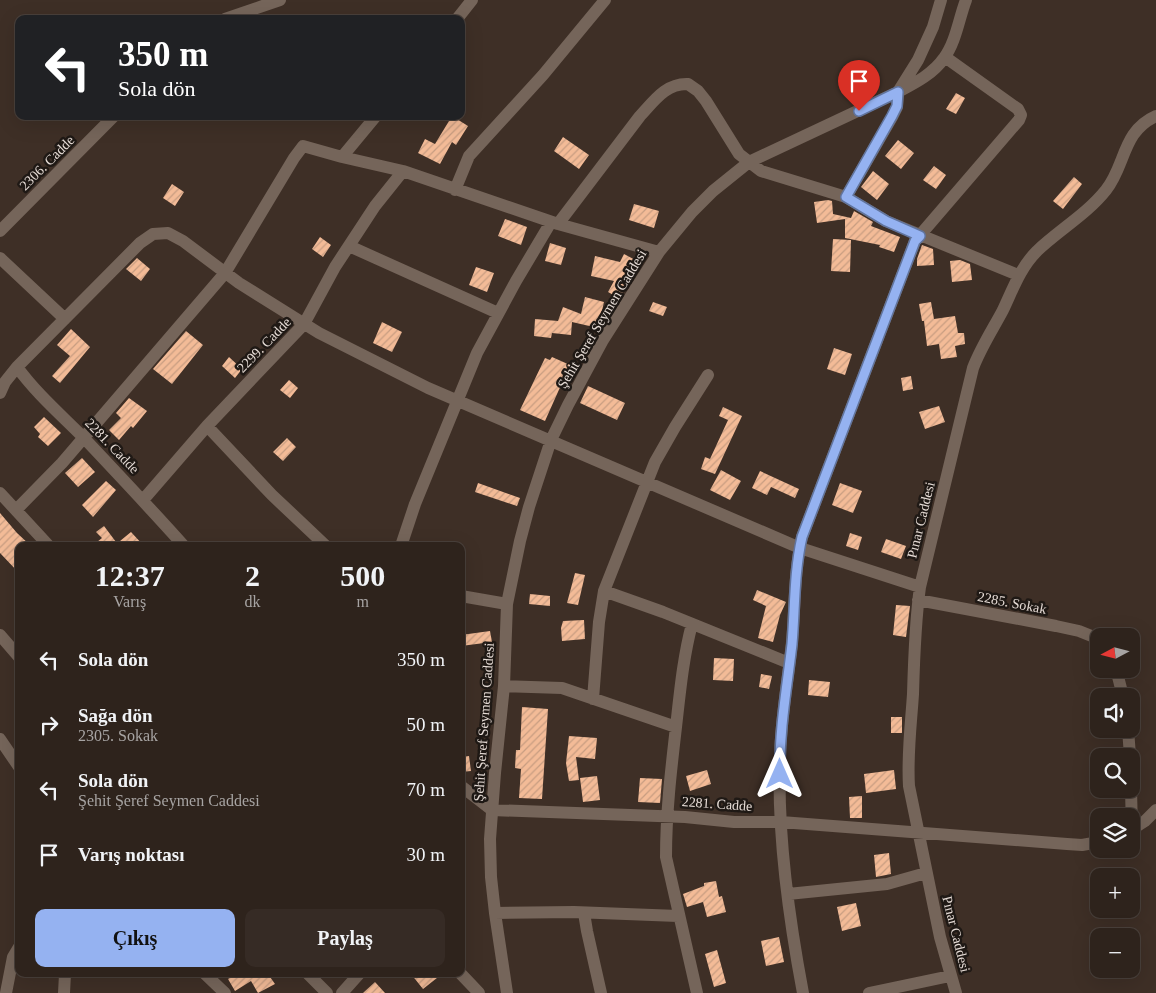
<!DOCTYPE html>
<html lang="tr">
<meta charset="utf-8">
<style>
:root{--surface:#2e231c;--page:#362b25;--text:#f1f3f6;--muted:#a7a4a3;--line:#49403b;--accent:#95b2f1}
body{margin:0;font-family:"Times New Roman",serif;background:var(--page);color:var(--text);height:100vh;display:flex;flex-direction:column;font-size:19px;white-space:nowrap}
*{box-sizing:border-box;margin:0}
p{font-size:16px;color:var(--muted)}
.icon{flex:none;width:28px;height:28px;fill:none;stroke:currentColor;stroke-width:2;stroke-linecap:round;stroke-linejoin:round}
.map{position:relative;flex:1;overflow:hidden}
.sheet{position:absolute;left:15px;top:542px;width:450px;height:435px;display:flex;flex-direction:column;background:var(--surface);border-radius:10px;box-shadow:0 5px 20px #0002,0 0 0 1px var(--line)}
.sheet>*{flex:none}
.guide{position:absolute;left:15px;top:15px;width:450px;height:105px;border-radius:10px;box-shadow:0 5px 20px #0002,0 0 0 1px var(--line);background:#202124;color:#fff;overflow:hidden}
.needle{width:32px;rotate:263deg}
.fabs{position:absolute;left:1090px;top:628px;display:grid;gap:10px}
.fabs a{display:grid;place-items:center;width:50px;height:50px;border-radius:10px;background:var(--surface);box-shadow:0 5px 20px #0002,0 0 0 1px var(--line);font-size:25px}
.pin{position:absolute;display:grid;place-items:center;width:42px;height:42px;color:#fff;margin:-51px -21px;border-radius:50% 50% 50% 0;rotate:-45deg;box-shadow:0 0 5px #0007}
.pin .icon{rotate:45deg}
.me{position:absolute;width:55px;margin:-28px;rotate:0deg;stroke-linejoin:round;filter:drop-shadow(0 0 4px #0008)}
.turn{display:flex;align-items:center;gap:18px;height:105px;padding:0 20px;font-size:22px}
.turn .icon{width:65px;height:65px;stroke-width:2.5}
.turn b{display:block;font-size:35px;line-height:42px}
.eta{display:flex;justify-content:space-evenly;align-items:center;height:85px;text-align:center}
.eta b{font-size:30px;font-weight:800;line-height:35px}
.primary-button{display:flex;gap:10px;margin-top:auto;padding:10px 20px}
.primary-button a{flex:1;height:58px;border-radius:10px;background:var(--accent);color:#111;font-size:20px;font-weight:800;line-height:58px;text-align:center}
.primary-button a+a{background:var(--page);color:var(--text)}
ul{padding:0;list-style:none}
li{display:flex;align-items:center;gap:15px;height:65px;padding:0 20px}
li div{flex:1}
li b{display:block;font-size:19px}
li em{font-style:normal}
.map>svg:first-child{display:block}
</style>
<div class="map">
<svg width="1156" height="993" viewBox="0 0 1156 993">
<defs>
<pattern id="building-hatch" width="6" height="6" patternUnits="userSpaceOnUse" patternTransform="scale(1.25)"><rect width="6" height="6" fill="#f3bb97"/><path d="M-1 1l2-2M0 6l6-6M5 7l2-2" fill="none" stroke="#c89d81"/></pattern>
</defs>
<rect width="100%" height="100%" fill="#3e2f26"/>
<path fill="url(#building-hatch)" d="M 956,93 L 965,98 L 956,114 L 946,109 Z
M 452,116 L 468,126 L 456,145 L 452,142 L 440,164 L 418,153 L 425,139 L 435,144 Z
M 563,137 L 589,155 L 579,169 L 554,151 Z
M 898,140 L 914,153 L 901,169 L 885,156 Z
M 934,166 L 946,175 L 936,189 L 923,180 Z
M 873,171 L 889,184 L 877,200 L 861,187 Z
M 1074,177 L 1082,184 L 1063,209 L 1053,201 Z
M 172,184 L 184,192 L 175,206 L 163,198 Z
M 828,200 L 832,201 L 833,214 L 851,218 L 854,211 L 873,222 L 871,226 L 900,237 L 894,252 L 879,247 L 880,245 L 845,238 L 845,219 L 817,223 L 814,202 Z
M 634,204 L 659,211 L 654,228 L 629,220 Z
M 505,219 L 527,227 L 521,245 L 498,236 Z
M 320,237 L 331,245 L 323,257 L 312,249 Z
M 833,239 L 851,240 L 850,272 L 831,271 Z
M 550,243 L 566,248 L 561,265 L 545,261 Z
M 922,245 L 933,249 L 934,265 L 917,266 L 917,259 Z
M 624,254 L 639,262 L 630,281 L 619,298 L 608,292 L 614,281 L 591,276 L 595,256 L 620,262 Z
M 137,258 L 150,269 L 141,281 L 126,269 Z
M 960,260 L 970,264 L 972,280 L 952,282 L 950,261 Z
M 476,267 L 494,273 L 487,292 L 469,285 Z
M 585,297 L 604,302 L 598,328 L 572,322 L 571,335 L 552,333 L 551,338 L 534,336 L 535,319 L 558,321 L 563,307 L 581,314 Z
M 653,302 L 667,307 L 663,316 L 649,311 Z
M 931,302 L 934,319 L 955,316 L 958,333 L 964,333 L 965,344 L 955,346 L 957,357 L 941,359 L 939,344 L 927,346 L 924,321 L 922,321 L 919,304 Z
M 382,322 L 402,332 L 392,352 L 373,343 Z
M 71,329 L 90,347 L 60,383 L 52,376 L 70,356 L 57,345 Z
M 186,331 L 203,345 L 172,384 L 153,369 Z
M 834,348 L 852,354 L 845,375 L 827,369 Z
M 229,357 L 242,369 L 235,378 L 222,366 Z
M 552,357 L 570,365 L 545,421 L 520,410 L 545,358 L 550,360 Z
M 911,376 L 913,389 L 903,391 L 901,378 Z
M 289,380 L 298,388 L 290,398 L 280,390 Z
M 588,386 L 625,403 L 617,420 L 580,403 Z
M 129,398 L 147,411 L 133,428 L 131,426 L 119,440 L 109,430 L 121,418 L 116,413 Z
M 939,406 L 945,422 L 925,429 L 919,412 Z
M 723,407 L 742,416 L 715,474 L 701,469 L 705,457 L 710,459 L 728,420 L 719,416 Z
M 44,417 L 61,433 L 48,446 L 38,437 L 40,434 L 34,427 Z
M 287,438 L 296,447 L 283,461 L 273,452 Z
M 82,458 L 95,472 L 78,487 L 65,473 Z
M 721,470 L 741,481 L 730,500 L 710,490 Z
M 760,471 L 799,489 L 795,498 L 771,487 L 767,495 L 752,488 Z
M 106,481 L 116,490 L 93,517 L 82,505 Z
M 478,483 L 520,498 L 517,506 L 475,492 Z
M 840,483 L 862,491 L 853,513 L 832,505 Z
M 0,513 L 17,533 L 31,546 L 19,546 L 19,573 L 0,553 Z
M 104,526 L 116,542 L 111,546 L 92,546 L 102,538 L 96,532 Z
M 131,532 L 144,546 L 125,546 L 120,541 Z
M 850,533 L 862,537 L 858,550 L 846,546 Z
M 886,539 L 906,546 L 901,559 L 881,552 Z
M 575,573 L 585,575 L 578,605 L 567,603 Z
M 757,590 L 786,602 L 780,615 L 773,642 L 758,638 L 766,606 L 753,600 Z
M 530,594 L 550,596 L 550,606 L 529,604 Z
M 896,605 L 910,606 L 906,637 L 893,635 Z
M 584,620 L 585,639 L 562,641 L 561,628 L 563,621 Z
M 490,631 L 492,642 L 461,646 L 461,635 Z
M 714,658 L 734,659 L 733,681 L 713,680 Z
M 761,674 L 772,676 L 769,689 L 759,687 Z
M 809,680 L 830,682 L 828,697 L 808,695 Z
M 522,707 L 548,709 L 542,799 L 519,798 L 521,769 L 515,768 L 516,750 L 520,750 Z
M 891,717 L 902,717 L 902,733 L 891,733 Z
M 569,736 L 597,738 L 595,759 L 576,757 L 579,780 L 569,781 L 566,763 Z
M 469,756 L 471,771 L 461,772 L 461,757 Z
M 707,770 L 711,784 L 690,791 L 686,776 Z
M 894,770 L 896,789 L 866,793 L 864,774 Z
M 597,776 L 600,800 L 583,802 L 580,778 Z
M 640,778 L 662,779 L 660,803 L 638,802 Z
M 862,796 L 862,818 L 850,818 L 849,797 Z
M 889,853 L 891,874 L 876,877 L 874,855 Z
M 716,881 L 719,897 L 722,896 L 726,912 L 707,917 L 703,902 L 687,907 L 683,894 L 704,886 L 704,883 Z
M 856,903 L 861,926 L 842,931 L 837,907 Z
M 779,937 L 784,962 L 766,966 L 761,941 Z
M 717,950 L 726,983 L 714,987 L 705,954 Z
M 236,974 L 268,974 L 275,984 L 258,993 L 251,981 L 235,991 L 228,979 Z
M 411,974 L 442,974 L 423,989 Z
M 375,982 L 385,993 L 363,993 Z"/>
<g fill="none" stroke-linecap="round" stroke-linejoin="round">
<path stroke="#75655a" stroke-width="12" d="M 225,19 L 280,0
M 457,19 L 472,0
M 342,157 L 376,116
M 455,190 L 469,156 L 543,75 L 605,0
M 846,197 L 892,117 L 897,107 L 898,92 C 915,83 933,74 944,58 C 956,42 959,18 966,0
M 558,224 L 640,116 C 654,101 666,83 688,84 L 698,91 L 706,101 L 739,154 L 761,171 L 846,197 L 886,221 L 1018,275
M 0,231 L 114,116
M 349,246 L 498,313
M 0,258 L 65,319
M 17,367 C 36,393 60,414 83,437 C 117,473 151,509 184,546
M 0,393 L 5,382 L 17,367 L 140,243 L 153,234 L 168,233 L 183,241 L 239,283 L 319,333 L 428,388 L 800,548 L 920,587
M 207,426 L 272,495 L 326,546
M 0,493 L 49,546
M 143,500 L 207,426 L 304,324 L 335,267 L 375,206 L 403,171
M 16,510 L 62,463 L 225,273 L 294,158 L 303,146 L 342,157 L 403,171 L 558,224 L 659,252
M 401,546 L 415,504 L 477,353 L 516,281 L 551,222
M 604,591 L 663,612 L 789,663
M 461,596 L 507,604
M 918,600 L 1056,626 L 1079,631 L 1099,639
M 692,624 C 683,658 680,692 676,727 C 671,770 666,813 666,857 L 697,993
M 0,635 L 19,657
M 1116,669 L 1123,696
M 504,686 L 562,688 L 676,727
M 593,699 L 599,622 L 604,591 L 655,462 L 675,427 L 708,375
M 1128,729 L 1130,756
M 0,739 L 19,767
M 461,786 L 492,810 L 685,817 L 734,822 L 781,822 L 1067,844 L 1082,845 L 1099,842
M 1131,789 L 1132,830
M 1131,830 L 1145,821 L 1156,810
M 788,894 L 887,884 L 926,873
M 495,913 L 574,912 L 678,916
M 584,913 L 587,931 L 601,993
M 205,974 L 225,993
M 308,974 L 327,993
M 461,974 L 479,993
M 6,993 L 13,957 L 19,947
M 64,993 L 65,974
M 342,993 L 359,974
M 507,993 L 495,913 L 491,877 L 490,839 L 495,773 L 504,686 L 507,604 L 520,541 L 529,507 L 551,440 L 568,405 L 603,340 L 659,252 L 692,212 L 713,191 L 749,162 L 898,92 L 918,60 L 933,27 L 941,0
M 803,993 C 789,919 777,831 780,756 C 781,717 788,680 792,642 C 795,607 794,571 802,537 L 915,241 L 1019,120 L 1021,115 L 1018,109 L 945,57
M 869,993 L 950,976
M 956,993 L 940,937 L 909,786 C 907,755 911,725 913,694 C 914,658 915,623 920,587 L 973,368 C 981,347 993,329 1003,310 C 1013,289 1020,268 1037,251 C 1059,230 1087,214 1106,190 C 1126,165 1122,131 1156,116"/>
</g>
<g fill="none" stroke-linecap="round" stroke-linejoin="round">
<defs>
<path id="route" d="M 780,774 C 779,730 787,688 792,644 C 795,608 794,572 802,537 L 915,241 L 920,236 L 886,221 L 846,197 L 892,116 L 897,106 L 898,92 L 859,111"/>
</defs>
<use href="#route" stroke="#61749d" stroke-width="12"/>
<use href="#route" stroke="#95b2f1" stroke-width="9"/>
</g>
<g text-anchor="middle" dominant-baseline="central" stroke-width="5" stroke-linejoin="round" paint-order="stroke">
<g font-size="14" fill="#e6dcd6" stroke="#1f1915">
<text transform="translate(47 163) rotate(-45)">2306. Cadde</text>
<text transform="translate(602 319) rotate(-59)">Şehit Şeref Seymen Caddesi</text>
<text transform="translate(264 345) rotate(-46)">2299. Cadde</text>
<text transform="translate(112 446) rotate(46)">2281. Cadde</text>
<text transform="translate(921 520) rotate(-76)">Pınar Caddesi</text>
<text transform="translate(1012 603) rotate(11)">2285. Sokak</text>
<text transform="translate(484 722) rotate(-86)">Şehit Şeref Seymen Caddesi</text>
<text transform="translate(717 804) rotate(4)">2281. Cadde</text>
<text transform="translate(956 934) rotate(76)">Pınar Caddesi</text>
</g>
</g>
</svg>
<div class="fabs">
<a><svg class="needle" viewBox="-14 -14 28 28"><path d="M0-13l5 13h-10z" fill="#e53935"/><path d="M0 13l5-13h-10z" fill="#a7a4a3"/></svg></a>
<a><svg class="icon" aria-label="sound" viewBox="0 0 24 24"><path d="M4 9h4l5-4v14l-5-4H4zM17 9q2 3 0 6"/></svg></a>
<a><svg class="icon" aria-label="search" viewBox="0 0 24 24"><circle cx="10" cy="10" r="6"/><path d="M15 15l6 6"/></svg></a>
<a><svg class="icon" aria-label="layers" viewBox="0 0 24 24"><path d="M12 4l9 5-9 5-9-5zM3 14l9 5 9-5"/></svg></a>
<a>+</a>
<a>−</a>
</div>
<div class="pin" style="left:859px;top:111px;background:#d93025"><svg class="icon" aria-label="arrive" viewBox="0 0 24 24"><path d="M6 21V4h12l-3 4 3 4H6"/></svg></div>
<svg class="me" style="left:780px;top:774px" viewBox="-20 -20 40 40"><path d="M0-17L14 15 0 8-14 15z" fill="#95b2f1" stroke="#fff" stroke-width="4"/></svg>
<div class="guide">
<div class="turn"><svg class="icon" aria-label="left" viewBox="0 0 24 24"><path d="M17 20v-9H6M10 6l-5 5 5 5"/></svg><div><b>350 m</b>Sola dön</div></div>
</div>
<section class="sheet">
<div class="eta">
<div><b>12:37</b><p>Varış</p></div>
<div><b>2</b><p>dk</p></div>
<div><b>500</b><p>m</p></div>
</div>
<ul>
<li><svg class="icon" aria-label="left" viewBox="0 0 24 24"><path d="M17 20v-9H6M10 6l-5 5 5 5"/></svg><div><b>Sola dön</b></div><em>350 m</em></li>
<li><svg class="icon" aria-label="right" viewBox="0 0 24 24"><path d="M7 20v-9h11M14 6l5 5-5 5"/></svg><div><b>Sağa dön</b><p>2305. Sokak</p></div><em>50 m</em></li>
<li><svg class="icon" aria-label="left" viewBox="0 0 24 24"><path d="M17 20v-9H6M10 6l-5 5 5 5"/></svg><div><b>Sola dön</b><p>Şehit Şeref Seymen Caddesi</p></div><em>70 m</em></li>
<li><svg class="icon" aria-label="arrive" viewBox="0 0 24 24"><path d="M6 21V4h12l-3 4 3 4H6"/></svg><div><b>Varış noktası</b></div><em>30 m</em></li>
</ul>
<div class="primary-button"><a>Çıkış</a><a>Paylaş</a></div>
</section>
</div>
